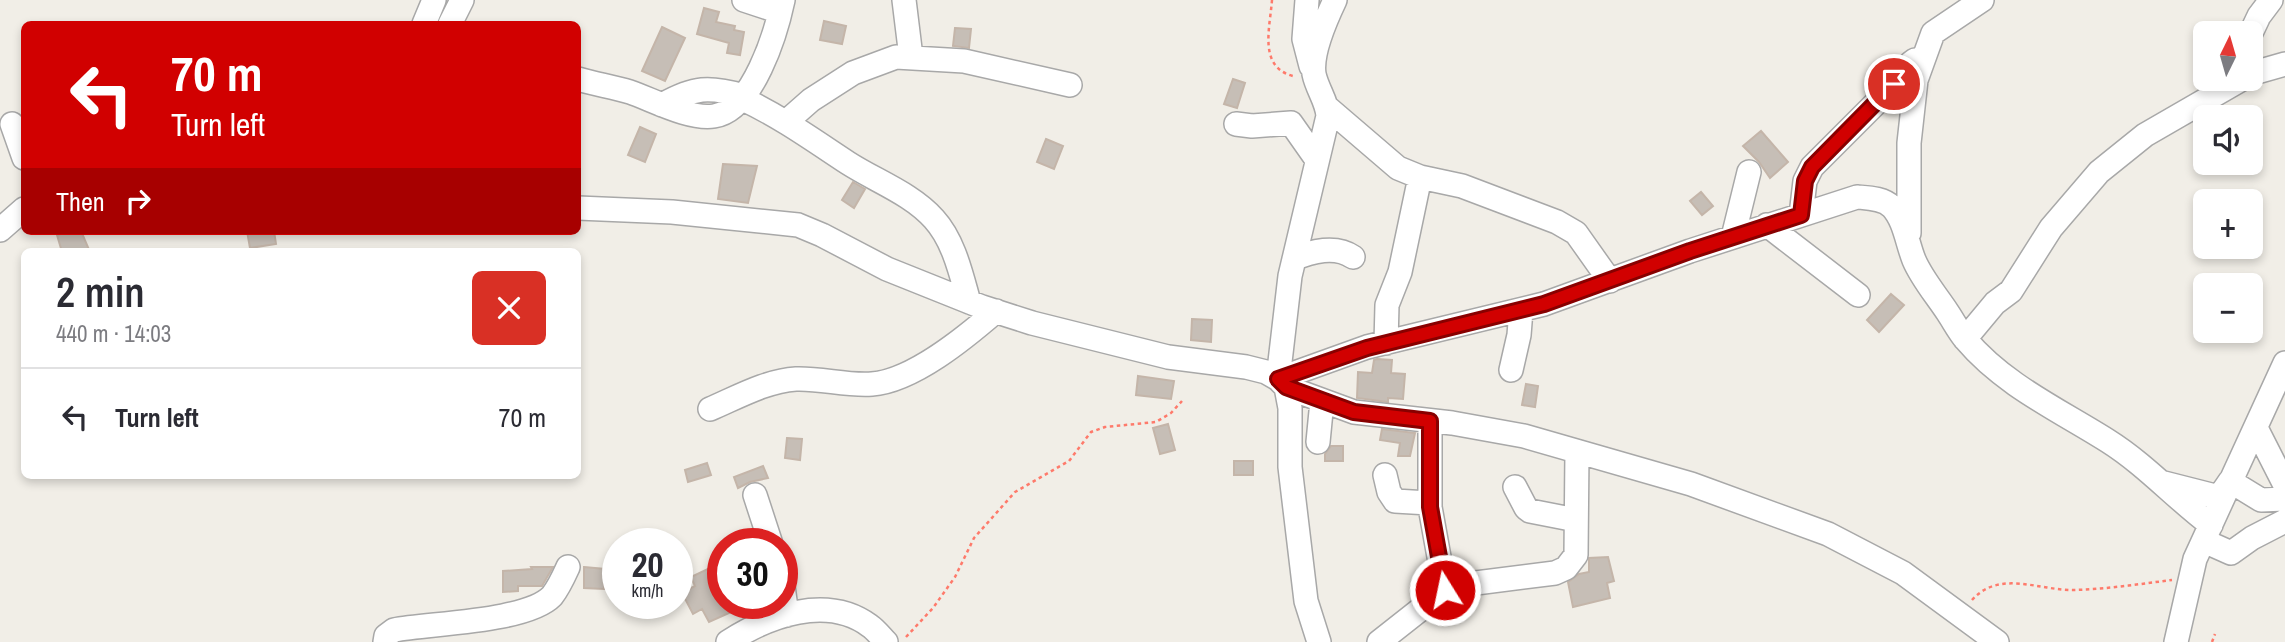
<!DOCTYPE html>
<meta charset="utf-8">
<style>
:root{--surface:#fff;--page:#f2f2f3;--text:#2b2b33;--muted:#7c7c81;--line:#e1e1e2}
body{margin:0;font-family:"Archivo Narrow",sans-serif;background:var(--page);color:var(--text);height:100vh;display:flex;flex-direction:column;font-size:26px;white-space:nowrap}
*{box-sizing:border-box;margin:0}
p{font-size:23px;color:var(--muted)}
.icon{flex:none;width:38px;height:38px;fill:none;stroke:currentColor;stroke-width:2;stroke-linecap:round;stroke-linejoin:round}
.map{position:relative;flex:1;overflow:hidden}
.sheet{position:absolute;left:21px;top:248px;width:560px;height:231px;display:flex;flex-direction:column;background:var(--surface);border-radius:10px;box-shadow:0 4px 10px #0003}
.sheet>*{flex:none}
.top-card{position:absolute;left:21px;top:21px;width:560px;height:214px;border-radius:10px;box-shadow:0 4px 10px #0003;background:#d10000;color:#fff;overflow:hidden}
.needle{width:46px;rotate:5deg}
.controls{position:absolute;left:2193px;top:21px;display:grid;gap:14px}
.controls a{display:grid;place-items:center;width:70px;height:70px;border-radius:10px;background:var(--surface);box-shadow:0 4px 10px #0003;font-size:35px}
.speed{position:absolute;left:602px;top:528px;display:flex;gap:14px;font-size:35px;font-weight:700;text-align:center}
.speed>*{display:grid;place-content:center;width:91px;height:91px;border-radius:50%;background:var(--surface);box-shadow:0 4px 10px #0003;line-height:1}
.speed small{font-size:18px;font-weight:400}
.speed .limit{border:10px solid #d22;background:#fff;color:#111}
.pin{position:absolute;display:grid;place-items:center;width:60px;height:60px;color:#fff;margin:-30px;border:4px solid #fff;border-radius:50%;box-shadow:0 2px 7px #0007}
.me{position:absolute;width:77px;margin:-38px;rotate:350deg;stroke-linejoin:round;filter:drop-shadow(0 0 5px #0008)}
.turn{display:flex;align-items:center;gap:24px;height:147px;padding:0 35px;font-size:32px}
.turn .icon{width:91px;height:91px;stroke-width:2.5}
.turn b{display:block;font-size:49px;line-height:60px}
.then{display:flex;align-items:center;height:66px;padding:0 35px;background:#0003;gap:14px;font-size:26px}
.round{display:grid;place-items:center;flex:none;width:74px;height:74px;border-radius:10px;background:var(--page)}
.overview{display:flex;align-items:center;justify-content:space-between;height:119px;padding:0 35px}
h1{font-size:42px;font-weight:600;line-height:52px}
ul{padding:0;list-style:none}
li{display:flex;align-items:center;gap:21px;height:98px;padding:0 35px;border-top:2px solid var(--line)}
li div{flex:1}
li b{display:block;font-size:26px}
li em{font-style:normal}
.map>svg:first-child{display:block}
</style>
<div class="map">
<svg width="2285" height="642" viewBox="0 0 2285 642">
<rect width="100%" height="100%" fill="#f1eee7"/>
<path fill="#c6beb6" stroke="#c4b5a9" stroke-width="2" d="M 704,8 L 719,12 L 716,22 L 735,26 L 734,30 L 744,32 L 740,55 L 727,53 L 729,43 L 697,34 Z
M 824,21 L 846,26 L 842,44 L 820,40 Z
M 662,27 L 685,38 L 665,81 L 642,71 Z
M 955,28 L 971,29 L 969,48 L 953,46 Z
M 1233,79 L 1245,83 L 1237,108 L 1224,104 Z
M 640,127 L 656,134 L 645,162 L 628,155 Z
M 1761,131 L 1788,162 L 1770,178 L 1759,162 L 1743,146 Z
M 1046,139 L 1063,146 L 1054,169 L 1037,162 Z
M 723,164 L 757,166 L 748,203 L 718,199 Z
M 853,182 L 865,189 L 854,208 L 842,200 Z
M 1701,192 L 1713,206 L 1702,215 L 1690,201 Z
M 70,231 L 81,231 L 90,252 L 62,252 L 57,235 Z
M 247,231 L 274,231 L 276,244 L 250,248 Z
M 1891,294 L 1904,305 L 1879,332 L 1867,320 Z
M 1192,319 L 1212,320 L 1211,342 L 1191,340 Z
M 1377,359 L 1392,360 L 1391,373 L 1405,374 L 1403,399 L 1388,398 L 1388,402 L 1357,398 L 1358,372 L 1372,373 L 1374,360 Z
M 1138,376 L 1174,381 L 1171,399 L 1136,395 Z
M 1526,384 L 1538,386 L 1535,407 L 1522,405 Z
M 1168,424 L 1175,450 L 1160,454 L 1153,428 Z
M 1382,429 L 1415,433 L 1410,456 L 1398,456 L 1400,443 L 1380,440 Z
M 787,438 L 802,439 L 800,460 L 785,458 Z
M 1331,446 L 1343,446 L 1343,461 L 1325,461 L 1325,454 Z
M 1234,461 L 1253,461 L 1253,475 L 1234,475 Z
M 707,463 L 711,475 L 688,482 L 685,470 Z
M 763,466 L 768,478 L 750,482 L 738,488 L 734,477 Z
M 1608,557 L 1614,581 L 1607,583 L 1610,598 L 1573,607 L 1568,582 L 1579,574 L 1589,572 L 1589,558 Z
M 531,567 L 553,567 L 542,586 L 518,586 L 518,591 L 503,592 L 503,571 L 532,569 Z
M 584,567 L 605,569 L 604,589 L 584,588 Z
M 712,567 L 723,586 L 723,604 L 749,604 L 709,622 L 702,609 L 693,614 L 682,593 L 695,586 L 691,577 Z"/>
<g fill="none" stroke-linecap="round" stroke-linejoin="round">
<defs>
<path id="minor" d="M 744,0 L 780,12
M 904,0 L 911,57
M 1307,0 L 1304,39 L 1311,66
M 1335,0 C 1326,19 1311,54 1314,74 C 1317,89 1327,101 1328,116 L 1290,276 L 1278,379 L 1367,347 L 1544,304 L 1690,251 L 1857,197 C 1868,198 1883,198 1892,207 C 1905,221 1907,243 1914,260 C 1922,279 1937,296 1948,313 C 1954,322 1959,332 1966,340 C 2004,385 2059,410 2108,441 C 2146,465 2175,498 2211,525
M 424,24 L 434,0
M 450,24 L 462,0
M 2250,35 L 2259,16 L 2271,0
M 2250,74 L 2285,64
M 578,79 C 595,84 613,87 630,92 C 653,100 690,120 714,116 C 753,110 776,33 783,0
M 743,99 C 781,117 813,140 848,163 C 876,181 912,194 934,219 C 954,241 961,274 969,302
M 662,105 C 694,87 709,86 744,96
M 1328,108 L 1398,168 L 1420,177 L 1462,186 L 1557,222 L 1576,233 L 1610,281
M 786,122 L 811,100 L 853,73 L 896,57 L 964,61 L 1070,85
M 12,124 L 24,158
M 1236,124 L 1252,126 L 1291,123 L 1317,160
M 578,208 L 672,212 L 798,225 L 822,235 L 887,269 L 982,307 L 1032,323 L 1168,357 L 1246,367 L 1266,372 L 1278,379 L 1286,387 L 1290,408 L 1290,467 L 1306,601 L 1319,642
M 1801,215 L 1805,181 L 1812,167 L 1882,97 L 1911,63 L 1915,60 L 1922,63
M 1767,225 L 1858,295
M 0,230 L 24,209
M 1909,233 L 1909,143 L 1916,80 L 1933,33 L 1982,0
M 1733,237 L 1749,172
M 1294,259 C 1311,251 1336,245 1353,257
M 1965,339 L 1995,303 L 2011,291 L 2051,228 L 2099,172 L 2145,135 L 2242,79
M 1386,343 L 1387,305 L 1400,272 L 1420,177
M 1511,370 L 1519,335 L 1521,310
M 1286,387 L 1354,412 L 1452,423 L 1524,436 L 1691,484 L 1828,534 L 1903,573 L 1997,642
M 710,409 C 738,397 766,381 796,379 C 821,378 847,386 872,384 C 913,381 966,337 996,311
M 1430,421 L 1430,507 L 1445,590
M 2256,428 L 2285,485
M 1318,442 L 1322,401
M 1385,475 L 1389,492 L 1395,501 L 1429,503
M 2164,483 L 2219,497 L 2230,481 L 2261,500 L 2285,499
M 1515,487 L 1526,508 L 1530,511 L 1576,520
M 755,495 L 771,544
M 2204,541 L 2231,553 L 2252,538 L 2285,521
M 782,579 L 787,615
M 385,642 L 386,636 L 394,630 C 431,623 527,622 552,596 C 559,587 563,578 568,567
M 728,642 C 768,616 827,594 870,626 C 876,630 881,637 886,642
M 1379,642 L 1445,590 L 1468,584 L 1555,573 L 1566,568 L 1576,555 L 1577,452
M 2176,642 L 2195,559 L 2285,363"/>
</defs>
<use href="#minor" stroke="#a8a8a8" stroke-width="26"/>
<path stroke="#fe7a6b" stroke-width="2.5" stroke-dasharray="3.5 3.5" stroke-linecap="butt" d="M 1272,0 C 1270,28 1258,67 1293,76
M 1972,600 C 2000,569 2039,591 2075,590 C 2107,589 2140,584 2172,580
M 906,637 L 933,608 L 955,577 L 974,538 L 1015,492 L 1069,461 L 1091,432 L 1105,427 L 1156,422 L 1171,413 L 1182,401
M 2212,642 L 2215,634"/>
<use href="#minor" stroke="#fff" stroke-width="23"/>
</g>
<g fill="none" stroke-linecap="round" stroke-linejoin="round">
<defs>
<path id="route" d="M 1445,590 L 1430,507 L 1430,421 L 1354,412 L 1286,387 L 1278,379 L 1367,348 L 1544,304 L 1690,251 L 1801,215 L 1805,181 L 1812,167 L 1894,84"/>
</defs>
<use href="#route" stroke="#800" stroke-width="18"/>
<use href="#route" stroke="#d10000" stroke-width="12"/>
</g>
</svg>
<div class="controls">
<a><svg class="needle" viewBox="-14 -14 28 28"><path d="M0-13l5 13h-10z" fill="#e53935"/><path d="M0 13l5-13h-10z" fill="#7c7c81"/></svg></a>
<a><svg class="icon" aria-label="sound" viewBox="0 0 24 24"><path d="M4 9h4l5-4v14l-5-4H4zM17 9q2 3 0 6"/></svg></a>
<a>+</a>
<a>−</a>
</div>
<div class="speed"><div>20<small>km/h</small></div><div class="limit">30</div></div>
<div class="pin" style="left:1894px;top:84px;background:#d93025"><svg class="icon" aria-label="arrive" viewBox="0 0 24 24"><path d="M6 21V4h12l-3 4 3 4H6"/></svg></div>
<svg class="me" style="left:1445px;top:590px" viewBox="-20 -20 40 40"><circle r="17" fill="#d10000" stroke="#fff" stroke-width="3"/><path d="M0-11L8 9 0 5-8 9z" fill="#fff"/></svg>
<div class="top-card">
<div class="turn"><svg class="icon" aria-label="left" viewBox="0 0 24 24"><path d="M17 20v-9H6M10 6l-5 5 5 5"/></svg><div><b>70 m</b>Turn left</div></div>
<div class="then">Then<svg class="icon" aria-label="right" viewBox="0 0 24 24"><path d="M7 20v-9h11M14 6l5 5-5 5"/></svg></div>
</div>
<section class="sheet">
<div class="overview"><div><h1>2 min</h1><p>440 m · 14:03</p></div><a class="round" style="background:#d93025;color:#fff"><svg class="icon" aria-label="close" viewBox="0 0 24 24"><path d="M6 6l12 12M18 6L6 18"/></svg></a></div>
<ul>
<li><svg class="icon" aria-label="left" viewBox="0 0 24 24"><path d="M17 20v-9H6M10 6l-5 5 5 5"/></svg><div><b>Turn left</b></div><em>70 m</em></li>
</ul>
</section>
</div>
